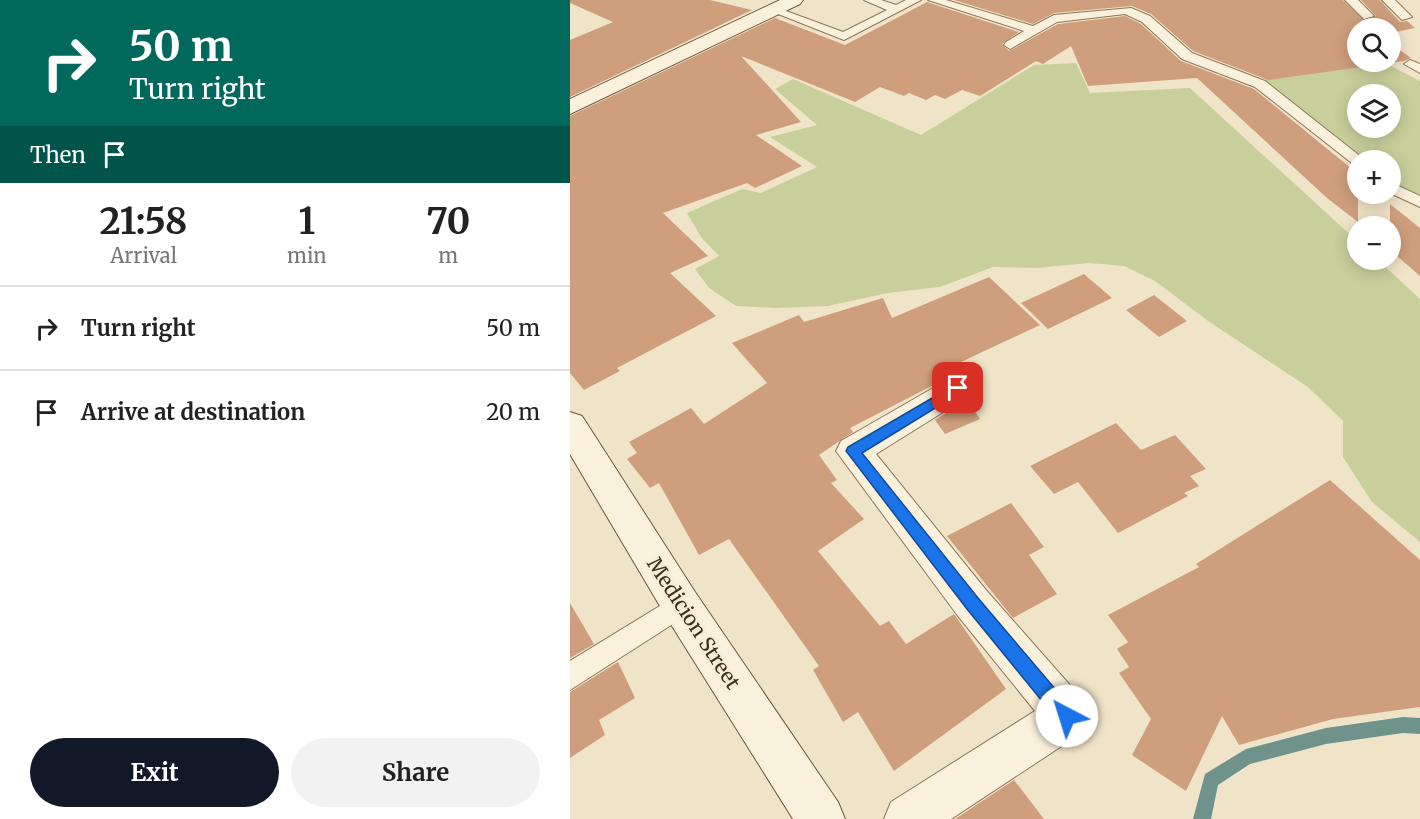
<!DOCTYPE html>
<meta charset="utf-8">
<style>
:root{--surface:#fff;--page:#f2f2f2;--text:#222;--muted:#767676;--line:#e0e0e0;--accent:#111827}
body{margin:0;font-family:Merriweather,serif;background:var(--page);color:var(--text);height:100vh;display:flex;flex-direction:column;font-size:22px;white-space:nowrap}
*{box-sizing:border-box;margin:0}
p{font-size:20px;color:var(--muted)}
.icon{flex:none;width:33px;height:33px;fill:none;stroke:currentColor;stroke-width:2;stroke-linecap:round;stroke-linejoin:round}
.map{position:relative;flex:1;overflow:hidden}
.sheet{display:flex;flex-direction:column;background:var(--surface);width:570px}
.sheet>*{flex:none}
.guide{background:#00695c;color:#fff;overflow:hidden}
.tools{position:absolute;left:777px;top:18px;display:grid;gap:12px}
.tools a{display:grid;place-items:center;width:54px;height:54px;border-radius:50%;background:var(--surface);box-shadow:0 3px 15px #0003;font-size:30px}
.pin{position:absolute;display:grid;place-items:center;width:51px;height:51px;color:#fff;margin:-26px;border-radius:12px;box-shadow:0 3px 9px #0006}
.me{position:absolute;width:66px;margin:-33px;rotate:320deg;stroke-linejoin:round;filter:drop-shadow(0 0 4px #0008)}
.turn{display:flex;align-items:center;gap:21px;height:126px;padding:0 30px;font-size:27px}
.turn .icon{width:78px;height:78px;stroke-width:2.5}
.turn b{display:block;font-size:42px;line-height:51px}
.then{display:flex;align-items:center;height:57px;padding:0 30px;background:#0003;gap:12px;font-size:22px}
.eta{display:flex;justify-content:space-evenly;align-items:center;height:102px;text-align:center}
.eta b{font-size:36px;font-weight:700;line-height:42px}
.button{display:flex;gap:12px;margin-top:auto;padding:12px 30px}
.button a{flex:1;height:69px;border-radius:36px;background:var(--accent);color:#fff;font-size:24px;font-weight:700;line-height:69px;text-align:center}
.button a+a{background:var(--page);color:var(--text)}
ul{padding:0;list-style:none}
li{display:flex;align-items:center;gap:18px;height:84px;padding:0 30px;border-top:2px solid var(--line)}
li div{flex:1}
li b{display:block;font-size:22px}
li em{font-style:normal}
main{display:flex;flex:1;min-height:0}
.map>svg:first-child{display:block}
</style>
<main>
<section class="sheet">
<div class="guide">
<div class="turn"><svg class="icon" aria-label="right" viewBox="0 0 24 24"><path d="M7 20v-9h11M14 6l5 5-5 5"/></svg><div><b>50 m</b>Turn right</div></div>
<div class="then">Then<svg class="icon" aria-label="arrive" viewBox="0 0 24 24"><path d="M6 21V4h12l-3 4 3 4H6"/></svg></div>
</div>
<div class="eta">
<div><b>21:58</b><p>Arrival</p></div>
<div><b>1</b><p>min</p></div>
<div><b>70</b><p>m</p></div>
</div>
<ul>
<li><svg class="icon" aria-label="right" viewBox="0 0 24 24"><path d="M7 20v-9h11M14 6l5 5-5 5"/></svg><div><b>Turn right</b></div><em>50 m</em></li>
<li><svg class="icon" aria-label="arrive" viewBox="0 0 24 24"><path d="M6 21V4h12l-3 4 3 4H6"/></svg><div><b>Arrive at destination</b></div><em>20 m</em></li>
</ul>
<div class="button"><a>Exit</a><a>Share</a></div>
</section>
<div class="map">
<svg width="850" height="819" viewBox="0 0 850 819">
<rect width="100%" height="100%" fill="#f0e4c8"/>
<path fill="#c9cf9b" fill-rule="evenodd" d="M 506,63 L 520,93 L 620,88 L 787,241 L 788,260 L 808,260 L 850,299 L 850,542 L 802,502 L 773,457 L 773,421 L 738,387 L 638,321 L 585,281 L 554,266 L 519,263 L 466,268 L 423,267 L 370,287 L 318,293 L 258,306 L 206,308 L 166,306 L 139,288 L 125,269 L 149,256 L 131,237 L 117,213 L 172,189 L 191,193 L 247,167 L 200,137 L 247,125 L 205,89 L 223,79 L 351,135 L 464,65 Z
M 815,63 L 850,81 L 850,196 L 821,186 L 820,160 L 787,162 L 693,80 ZM 788,94 L 820,94 L 820,128 L 788,128 Z"/>
<g fill="none" stroke-linecap="round" stroke-linejoin="round">
<path fill="#6f938a" fill-rule="evenodd" d="M 833,717 L 850,718 L 850,734 L 833,733 L 756,744 L 680,764 L 648,785 L 641,819 L 623,819 L 635,774 L 676,749 L 756,728 Z"/>
</g>
<path fill="#cf9f7d" d="M 0,0 L 140,0 L 182,10 L 0,97 L 0,40 L 43,22 L 0,3 Z
M 384,0 L 773,0 L 795,21 L 806,16 L 791,0 L 810,0 L 830,22 L 837,21 L 845,28 L 820,33 L 820,28 L 788,28 L 788,62 L 820,62 L 820,43 L 841,58 L 834,61 L 698,80 L 623,51 L 581,14 L 562,6 L 484,13 L 463,24 Z
M 357,2 L 449,32 L 432,44 L 439,51 L 488,24 L 555,16 L 571,24 L 611,61 L 684,89 L 788,174 L 788,222 L 757,198 L 627,78 L 518,86 L 501,46 L 473,64 L 466,61 L 410,96 L 392,90 L 375,99 L 365,95 L 356,100 L 339,93 L 334,96 L 310,87 L 285,102 L 171,56 L 231,122 L 186,135 L 232,166 L 185,188 L 177,183 L 93,213 L 138,256 L 100,273 L 146,316 L 47,368 L 50,371 L 14,390 L 0,373 L 0,116 L 205,18 L 275,45 Z
M 820,204 L 850,228 L 850,276 L 820,250 Z
M 514,274 L 542,298 L 478,329 L 451,303 Z
M 419,277 L 470,325 L 374,370 L 379,377 L 280,428 L 283,432 L 249,455 L 267,480 L 261,483 L 294,519 L 248,551 L 310,626 L 319,621 L 336,644 L 384,614 L 436,689 L 324,771 L 288,712 L 273,722 L 243,670 L 249,666 L 159,539 L 129,555 L 89,483 L 80,488 L 57,459 L 67,453 L 59,442 L 121,408 L 134,424 L 197,383 L 162,343 L 229,315 L 234,322 L 313,298 L 322,318 Z
M 584,295 L 617,321 L 589,337 L 556,310 Z
M 397,400 L 410,419 L 375,434 L 365,420 Z
M 546,423 L 571,450 L 605,435 L 636,469 L 620,476 L 629,486 L 614,493 L 618,496 L 548,533 L 508,482 L 484,494 L 460,466 Z
M 760,480 L 850,560 L 850,707 L 763,719 L 669,745 L 652,716 L 616,791 L 562,755 L 581,719 L 549,673 L 559,667 L 547,649 L 558,642 L 538,615 L 629,567 L 626,564 Z
M 441,503 L 474,547 L 459,555 L 487,594 L 443,618 L 377,536 Z
M 0,603 L 24,644 L 0,658 Z
M 48,662 L 65,698 L 29,720 L 35,735 L 0,758 L 0,692 Z
M 444,780 L 474,819 L 385,819 Z"/>
<g fill="none" stroke-linecap="round" stroke-linejoin="round">
<defs>
<path id="lane" d="M 294,0 L 311,0 L 326,5 L 336,0 L 351,0 L 274,40 L 198,10 L 208,8 L 273,32 L 317,10 Z
M 358,0 L 376,0 L 463,26 L 484,15 L 561,8 L 580,16 L 622,53 L 695,81 L 795,160 L 788,160 L 788,165 L 783,164 L 685,87 L 612,59 L 572,22 L 555,14 L 487,22 L 440,49 L 434,45 L 436,42 L 454,31 Z
M 775,0 L 788,0 L 804,16 L 794,19 Z
M 812,0 L 825,0 L 842,17 L 832,20 Z
M 840,60 L 850,64 L 850,73 L 834,64 Z
M 820,182 L 850,196 L 850,207 L 820,193 Z
M 111,593 L 120,597 L 124,605 L 120,613 L 0,690 L 0,661 Z"/>
<path id="street" d="M 388,376 L 399,380 L 404,388 L 399,396 L 306,454 L 416,590 L 513,700 L 519,716 L 513,732 L 381,819 L 314,819 L 321,802 L 465,711 L 388,616 L 266,451 L 271,441 L 377,380 Z"/>
<path id="secondary" d="M 210,0 L 233,0 L 230,4 L 0,114 L 0,99 Z
M 0,412 L 12,416 L 125,592 L 268,802 L 275,819 L 223,819 L 97,618 L 0,454 Z"/>
</defs>
<use href="#lane" stroke="#8d765c" stroke-width="2"/>
<use href="#street" stroke="#8d765c" stroke-width="2"/>
<use href="#secondary" stroke="#6f573f" stroke-width="2"/>
<use href="#lane" fill="#faf1dc" fill-rule="evenodd"/>
<use href="#street" fill="#faf1dc" fill-rule="evenodd"/>
<use href="#secondary" fill="#faf1dc" fill-rule="evenodd"/>
</g>
<path fill="#1a73e8" stroke="#114b97" stroke-width="1.5" d="M 388,383 L 395,388 L 393,391 L 292,453 L 408,598 L 503,710 L 506,716 L 503,723 L 497,725 L 490,723 L 397,609 L 276,451 L 278,447 Z"/>
<g text-anchor="middle" dominant-baseline="central" stroke-width="6" stroke-linejoin="round" paint-order="stroke">
<g font-size="20" fill="#3d2e20" stroke="#f7eed8">
<text transform="translate(124 623) rotate(57)">Medicion Street</text>
</g>
</g>
</svg>
<div class="tools">
<a><svg class="icon" aria-label="search" viewBox="0 0 24 24"><circle cx="10" cy="10" r="6"/><path d="M15 15l6 6"/></svg></a>
<a><svg class="icon" aria-label="layers" viewBox="0 0 24 24"><path d="M12 4l9 5-9 5-9-5zM3 14l9 5 9-5"/></svg></a>
<a>+</a>
<a>−</a>
</div>
<div class="pin" style="left:388px;top:388px;background:#d93025"><svg class="icon" aria-label="arrive" viewBox="0 0 24 24"><path d="M6 21V4h12l-3 4 3 4H6"/></svg></div>
<svg class="me" style="left:497px;top:716px" viewBox="-20 -20 40 40"><circle r="19" fill="#fff"/><path d="M0-13L10 11 0 6-10 11z" fill="#1a73e8"/></svg>
</div>
</main>
